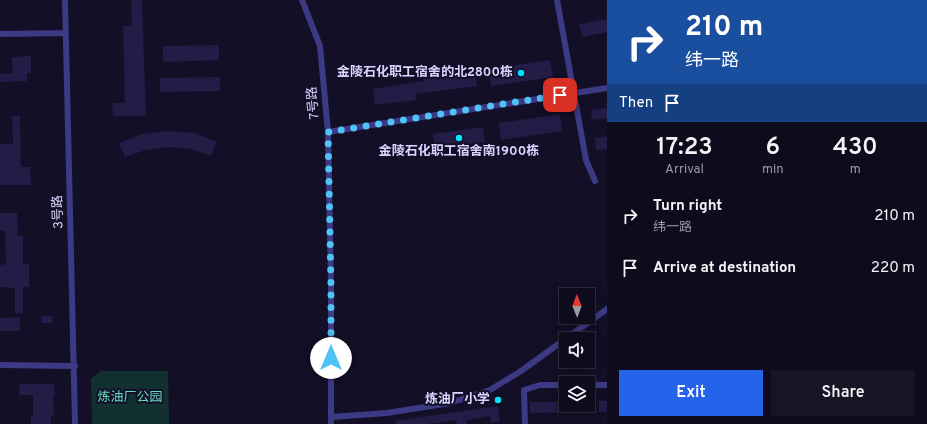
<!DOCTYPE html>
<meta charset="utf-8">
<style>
:root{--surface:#0e0b1c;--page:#171425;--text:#f1f3f6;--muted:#9b9ba3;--line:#2e2b3b;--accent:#2563eb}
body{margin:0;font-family:Overpass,"Noto Sans SC",sans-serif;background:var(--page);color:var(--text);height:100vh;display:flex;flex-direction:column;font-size:15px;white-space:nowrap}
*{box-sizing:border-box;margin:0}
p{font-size:13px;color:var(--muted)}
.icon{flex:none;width:22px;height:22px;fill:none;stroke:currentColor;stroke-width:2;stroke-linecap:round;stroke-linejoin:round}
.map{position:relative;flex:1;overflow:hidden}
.details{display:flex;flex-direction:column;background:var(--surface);width:320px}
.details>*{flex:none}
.top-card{background:#1a4fa0;color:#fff;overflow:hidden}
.needle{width:26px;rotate:359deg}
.controls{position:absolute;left:559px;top:288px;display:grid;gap:8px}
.controls a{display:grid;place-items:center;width:36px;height:36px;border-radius:0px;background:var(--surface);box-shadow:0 2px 10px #0003,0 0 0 1px var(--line);font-size:20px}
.pin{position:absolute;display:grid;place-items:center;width:34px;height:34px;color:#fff;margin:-17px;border-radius:8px;box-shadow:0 2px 6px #0006}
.me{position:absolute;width:44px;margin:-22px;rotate:0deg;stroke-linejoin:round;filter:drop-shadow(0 0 3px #0008)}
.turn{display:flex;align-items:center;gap:14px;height:84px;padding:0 12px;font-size:18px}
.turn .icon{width:52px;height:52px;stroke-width:2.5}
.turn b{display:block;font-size:28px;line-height:34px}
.then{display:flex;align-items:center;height:38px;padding:0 12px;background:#0003;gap:8px;font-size:15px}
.eta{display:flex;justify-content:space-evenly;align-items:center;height:68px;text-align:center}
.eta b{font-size:24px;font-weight:600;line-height:28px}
.cta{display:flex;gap:8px;margin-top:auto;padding:8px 12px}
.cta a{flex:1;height:46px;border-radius:0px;background:var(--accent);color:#fff;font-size:16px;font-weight:600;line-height:46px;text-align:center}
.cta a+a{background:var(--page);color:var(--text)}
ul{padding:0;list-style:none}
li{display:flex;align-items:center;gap:12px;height:52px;padding:0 12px}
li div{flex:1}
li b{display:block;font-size:15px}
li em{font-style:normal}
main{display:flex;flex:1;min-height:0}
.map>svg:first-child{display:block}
</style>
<main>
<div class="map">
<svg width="607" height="424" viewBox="0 0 607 424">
<rect width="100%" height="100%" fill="#130f26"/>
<path fill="#12302f" d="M 101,371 L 168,371 L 169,424 L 92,424 L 91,378 Z"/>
<path fill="#241b47" d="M 131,0 L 142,0 L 146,116 L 113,116 L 112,103 L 125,103 L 123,26 L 132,26 Z
M 607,19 L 607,32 L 582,37 L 579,24 Z
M 219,45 L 219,60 L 163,62 L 163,46 Z
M 31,56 L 31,73 L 27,73 L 27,81 L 0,82 L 0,74 L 13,73 L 12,57 Z
M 550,60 L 553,77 L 491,86 L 489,69 Z
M 475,70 L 477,86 L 415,94 L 416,100 L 375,105 L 373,89 L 424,81 L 423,77 Z
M 220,77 L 220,91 L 160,92 L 160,78 Z
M 607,108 L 607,118 L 592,120 L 591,110 Z
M 560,114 L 562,131 L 501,140 L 499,123 Z
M 12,116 L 20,116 L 21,167 L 30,167 L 31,185 L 0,185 L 0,144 L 13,144 Z
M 483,127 L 485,142 L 435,149 L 433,134 Z
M 168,131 L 194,133 L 217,142 L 211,156 L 191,149 L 168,147 L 146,150 L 125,157 L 119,143 L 142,134 Z
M 607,136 L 607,149 L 596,150 L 595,138 Z
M 0,213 L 17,213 L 18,236 L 23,236 L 23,264 L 29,264 L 29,287 L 23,287 L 23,313 L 15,313 L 15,288 L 0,287 L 0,265 L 6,264 L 5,231 L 0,231 Z
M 41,316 L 52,316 L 53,323 L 42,323 Z
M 20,317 L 20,331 L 0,331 L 0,318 Z
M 20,384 L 54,384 L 55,395 L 53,395 L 54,415 L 51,415 L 51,424 L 31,424 L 31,416 L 33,416 L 33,395 L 19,395 Z
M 599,401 L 607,401 L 607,412 L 599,412 Z
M 530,402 L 566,402 L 566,405 L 586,405 L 586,412 L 530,413 Z
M 498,406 L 500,422 L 491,423 L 490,416 L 467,420 L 467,424 L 457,424 L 456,420 L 430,424 L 396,424 L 395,421 Z"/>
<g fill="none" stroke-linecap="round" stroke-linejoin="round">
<path stroke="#3d3a85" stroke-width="6" d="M 65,0 L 75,424
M 302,0 L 320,46 L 328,132 L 331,285 L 331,424
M 557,0 L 586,160 L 595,181
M 0,34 L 65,33
M 328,132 L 607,88
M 0,365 L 75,366
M 588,385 L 607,385
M 331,417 L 387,413 L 450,403 L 490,390 L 521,371 L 607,309
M 525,424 L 524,390 L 540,385 L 566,385"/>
</g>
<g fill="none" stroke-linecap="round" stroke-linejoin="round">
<path stroke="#4fc3f7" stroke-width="7" stroke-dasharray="0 12.6" d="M 331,358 L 331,285 L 328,132 L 560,95"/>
</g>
<g fill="#00e5ff" stroke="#130f26" stroke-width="1.5">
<circle cx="521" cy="73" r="4"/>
<circle cx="459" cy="138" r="4"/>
<circle cx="498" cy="400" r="4"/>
</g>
<g text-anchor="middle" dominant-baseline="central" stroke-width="4" stroke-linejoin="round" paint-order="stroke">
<g font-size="13" font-weight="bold" fill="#d9d4ff" stroke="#130f26" text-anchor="end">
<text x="513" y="73">金陵石化职工宿舍的北2800栋</text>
<text x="459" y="152" text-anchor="middle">金陵石化职工宿舍南1900栋</text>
<text x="490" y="400">炼油厂小学</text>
</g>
<g font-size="13" fill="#d9d4ff" stroke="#130f26">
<text transform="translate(314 103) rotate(-95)">7号路</text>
<text transform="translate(59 212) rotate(-92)">3号路</text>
</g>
<g font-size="13" fill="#5fe0c0" stroke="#130f26">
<text x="130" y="398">炼油厂公园</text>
</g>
</g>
</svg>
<div class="controls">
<a><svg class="needle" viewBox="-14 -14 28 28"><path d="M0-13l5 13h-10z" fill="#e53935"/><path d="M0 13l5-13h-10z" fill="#9b9ba3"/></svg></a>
<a><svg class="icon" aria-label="sound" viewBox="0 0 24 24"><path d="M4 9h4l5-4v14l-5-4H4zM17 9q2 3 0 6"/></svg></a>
<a><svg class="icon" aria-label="layers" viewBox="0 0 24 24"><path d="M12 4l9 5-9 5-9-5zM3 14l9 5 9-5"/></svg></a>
</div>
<div class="pin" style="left:560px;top:95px;background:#d93025"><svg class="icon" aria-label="arrive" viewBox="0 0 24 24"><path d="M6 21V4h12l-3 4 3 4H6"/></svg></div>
<svg class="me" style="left:331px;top:358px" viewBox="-20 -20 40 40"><circle r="19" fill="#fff"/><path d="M0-13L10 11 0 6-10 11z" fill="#4fc3f7"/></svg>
</div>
<section class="details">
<div class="top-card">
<div class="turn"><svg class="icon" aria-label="right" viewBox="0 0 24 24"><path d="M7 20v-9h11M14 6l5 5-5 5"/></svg><div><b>210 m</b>纬一路</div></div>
<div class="then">Then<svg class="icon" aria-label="arrive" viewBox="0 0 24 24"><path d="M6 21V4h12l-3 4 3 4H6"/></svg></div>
</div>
<div class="eta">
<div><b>17:23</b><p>Arrival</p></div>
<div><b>6</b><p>min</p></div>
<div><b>430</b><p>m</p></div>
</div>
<ul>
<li><svg class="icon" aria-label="right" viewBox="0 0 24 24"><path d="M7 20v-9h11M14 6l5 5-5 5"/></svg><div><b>Turn right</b><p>纬一路</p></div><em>210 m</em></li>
<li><svg class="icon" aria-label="arrive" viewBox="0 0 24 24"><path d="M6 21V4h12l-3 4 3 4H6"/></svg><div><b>Arrive at destination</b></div><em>220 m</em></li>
</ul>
<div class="cta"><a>Exit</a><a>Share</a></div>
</section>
</main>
